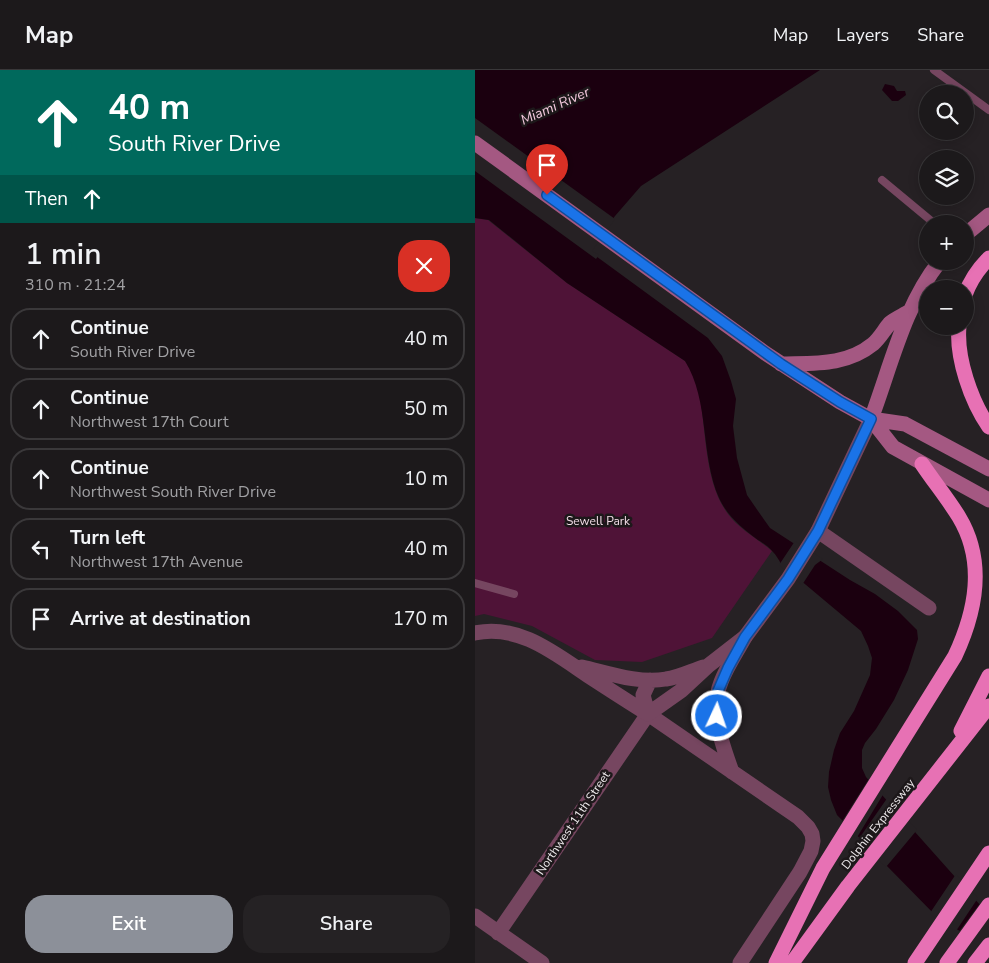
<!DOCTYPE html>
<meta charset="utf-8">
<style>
:root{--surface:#1c191b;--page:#252224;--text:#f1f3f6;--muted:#a0a0a3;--line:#3a383a;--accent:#8c9099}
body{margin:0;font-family:"Nunito Sans",sans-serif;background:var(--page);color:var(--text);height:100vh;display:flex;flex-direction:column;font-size:19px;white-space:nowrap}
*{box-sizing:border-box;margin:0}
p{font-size:16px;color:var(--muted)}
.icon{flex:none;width:28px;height:28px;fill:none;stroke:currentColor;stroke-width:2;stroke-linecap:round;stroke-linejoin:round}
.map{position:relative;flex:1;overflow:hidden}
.panel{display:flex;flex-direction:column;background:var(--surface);width:475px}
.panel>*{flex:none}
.banner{background:#00695c;color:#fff;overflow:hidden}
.tools{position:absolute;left:444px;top:15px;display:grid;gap:10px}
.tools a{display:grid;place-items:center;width:55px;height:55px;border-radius:50%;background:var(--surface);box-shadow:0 2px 12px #0003,0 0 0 1px var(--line);font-size:25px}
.pin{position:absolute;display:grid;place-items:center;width:42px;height:42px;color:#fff;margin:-51px -21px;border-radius:50% 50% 50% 0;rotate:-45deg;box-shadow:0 0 5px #0007}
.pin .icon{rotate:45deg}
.me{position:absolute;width:55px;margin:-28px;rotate:3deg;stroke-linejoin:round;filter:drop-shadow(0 0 4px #0008)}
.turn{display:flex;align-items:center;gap:18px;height:105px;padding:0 25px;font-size:22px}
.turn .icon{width:65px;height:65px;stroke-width:2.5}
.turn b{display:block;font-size:35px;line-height:42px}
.then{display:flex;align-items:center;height:48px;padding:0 25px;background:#0003;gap:10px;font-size:19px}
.round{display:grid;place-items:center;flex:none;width:52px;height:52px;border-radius:20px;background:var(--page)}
.overview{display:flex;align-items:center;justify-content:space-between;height:85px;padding:0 25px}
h1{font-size:30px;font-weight:600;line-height:38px}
.button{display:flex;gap:10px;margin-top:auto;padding:10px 25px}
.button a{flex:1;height:58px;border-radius:20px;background:var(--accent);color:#fff;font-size:20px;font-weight:600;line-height:58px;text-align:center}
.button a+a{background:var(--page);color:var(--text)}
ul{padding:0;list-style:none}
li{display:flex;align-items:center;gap:15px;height:62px;margin:0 10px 8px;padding:0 15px;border:2px solid var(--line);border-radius:20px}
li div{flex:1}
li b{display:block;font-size:19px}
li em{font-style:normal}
header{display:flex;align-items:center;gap:30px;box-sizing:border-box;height:70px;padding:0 25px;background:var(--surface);border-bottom:1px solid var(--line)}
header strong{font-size:24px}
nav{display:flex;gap:28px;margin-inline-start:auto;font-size:18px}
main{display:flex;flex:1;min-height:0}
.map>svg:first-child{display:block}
</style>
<header>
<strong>Map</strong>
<nav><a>Map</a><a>Layers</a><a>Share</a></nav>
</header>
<main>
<section class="panel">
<div class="banner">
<div class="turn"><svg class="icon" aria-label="ahead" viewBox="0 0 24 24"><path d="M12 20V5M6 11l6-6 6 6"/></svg><div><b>40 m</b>South River Drive</div></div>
<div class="then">Then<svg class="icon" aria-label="ahead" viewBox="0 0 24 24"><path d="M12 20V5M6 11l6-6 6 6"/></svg></div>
</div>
<div class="overview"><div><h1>1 min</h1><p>310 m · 21:24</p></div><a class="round" style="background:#d93025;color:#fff"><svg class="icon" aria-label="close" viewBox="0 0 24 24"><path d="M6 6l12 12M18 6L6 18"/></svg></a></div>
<ul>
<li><svg class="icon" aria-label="ahead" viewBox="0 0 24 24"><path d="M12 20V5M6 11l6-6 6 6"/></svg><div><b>Continue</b><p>South River Drive</p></div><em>40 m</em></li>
<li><svg class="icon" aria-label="ahead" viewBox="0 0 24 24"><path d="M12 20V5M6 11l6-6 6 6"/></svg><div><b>Continue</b><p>Northwest 17th Court</p></div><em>50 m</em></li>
<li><svg class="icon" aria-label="ahead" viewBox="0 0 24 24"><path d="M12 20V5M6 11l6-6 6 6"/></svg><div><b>Continue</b><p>Northwest South River Drive</p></div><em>10 m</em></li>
<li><svg class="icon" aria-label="left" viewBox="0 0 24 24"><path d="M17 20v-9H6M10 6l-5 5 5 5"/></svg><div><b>Turn left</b><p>Northwest 17th Avenue</p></div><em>40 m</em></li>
<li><svg class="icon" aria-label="arrive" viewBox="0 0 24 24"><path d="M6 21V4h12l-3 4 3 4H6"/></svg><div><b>Arrive at destination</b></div><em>170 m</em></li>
</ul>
<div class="button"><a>Exit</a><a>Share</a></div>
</section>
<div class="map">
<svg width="514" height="893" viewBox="0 0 514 893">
<rect width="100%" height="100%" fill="#262124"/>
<path fill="#4f1337" d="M 0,148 L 13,150 L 92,213 L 210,291 C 216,299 221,308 223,318 C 232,357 228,411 253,444 C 264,459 283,469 297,481 L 237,568 L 167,592 L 120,590 L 57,556 L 9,544 L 0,546 Z"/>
<path fill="#1b000f" d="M 0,0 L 345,0 L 166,116 L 140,146 L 114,181 L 233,268 L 247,286 L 256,311 L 261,329 L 258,356 L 262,388 L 272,425 L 283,441 L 295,458 L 375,510 L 400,524 L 423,541 L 442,560 L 443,569 L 433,600 L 419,630 L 401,659 L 390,673 L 387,680 L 387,698 L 391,707 L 514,845 L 514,879 L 462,847 L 362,745 L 356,730 L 353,717 L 354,702 L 359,680 L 365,663 L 379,641 L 395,605 L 397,588 L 393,576 L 386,561 L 306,494 C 304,490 301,485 298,482 C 294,477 288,473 283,470 C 266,457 253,447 244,428 C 225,384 235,332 210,291 L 92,213 L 14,150 L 0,148 Z
M 410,14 L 419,16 L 422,21 L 430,21 L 431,25 L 423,31 L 417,31 L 407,20 Z"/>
<path fill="#262124" d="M 0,48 L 140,149 L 117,181 L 124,185 L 121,189 L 0,101 Z
M 320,471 L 348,489 L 340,495 L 327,515 L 304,495 Z
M 395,707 L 409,723 L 381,769 L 366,753 Z
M 413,727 L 442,760 L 411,797 L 383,770 Z
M 481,804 L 503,828 L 481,861 L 460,849 L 455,843 Z
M 506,832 L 514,841 L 514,882 L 483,863 Z"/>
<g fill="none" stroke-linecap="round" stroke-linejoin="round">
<path stroke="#764660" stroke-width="8" d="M 459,0 L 514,40
M 407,110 L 460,154
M 0,513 L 39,524"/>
<path stroke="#764660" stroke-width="15" d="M 343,461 L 454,538
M 257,702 C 247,673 234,642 246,612 C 252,596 262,582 270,567
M 0,846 L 67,893
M 23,863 L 173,644 L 323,747 L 333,757 L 337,764 L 338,771 L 336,781 L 325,802 L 265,893"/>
<path stroke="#764660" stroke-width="15" d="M 0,563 C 43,554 78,582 112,605 C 132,618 152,631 173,644
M 107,597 C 133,603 164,614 191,609 C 204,607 216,601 228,597
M 173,644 L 207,620 L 234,595 L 270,567 L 290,540 L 313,509 L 343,461 L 396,349
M 173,644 L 168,625 L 175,610"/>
<path stroke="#a45882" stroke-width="15" d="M 0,73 L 290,283 L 365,332 L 396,349 L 430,354 L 514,399
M 490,165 L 514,145
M 306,294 C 339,293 371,296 398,274 C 405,268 409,260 415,253 C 421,248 429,245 435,241
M 396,349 C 416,296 429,236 465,191
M 396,349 L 418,377 L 514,430"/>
<path stroke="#e771b4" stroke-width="15" d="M 490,225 C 495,211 503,199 514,188
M 484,256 C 481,288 496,331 514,357
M 486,661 L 514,606
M 301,893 L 348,798 L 480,586 C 501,541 511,492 484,447 C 473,429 459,412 447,394
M 317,893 L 373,816 L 514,636
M 440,893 L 514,783
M 472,893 L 514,835
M 500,893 L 514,875"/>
</g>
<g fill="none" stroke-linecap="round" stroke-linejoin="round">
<defs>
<path id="route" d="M 72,125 L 306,294 L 365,332 L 396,349 L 343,461 L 313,509 L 270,567 L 253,598 L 243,621 L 242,646"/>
</defs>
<use href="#route" stroke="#114b97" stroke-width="12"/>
<use href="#route" stroke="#1a73e8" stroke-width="9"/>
</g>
<g text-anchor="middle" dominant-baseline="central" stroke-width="5" stroke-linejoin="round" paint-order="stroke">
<g font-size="12" fill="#f2dce6" stroke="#1d181a">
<text x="123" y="451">Sewell Park</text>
</g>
<g font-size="12" fill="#eeeaec" stroke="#1d181a">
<text transform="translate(98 753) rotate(-56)">Northwest 11th Street</text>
<text transform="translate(403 754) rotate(-52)">Dolphin Expressway</text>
</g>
<g font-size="14" font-style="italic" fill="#f3c9dd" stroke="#1d181a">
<text transform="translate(80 36) rotate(-24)">Miami River</text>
</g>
</g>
</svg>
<div class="tools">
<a><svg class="icon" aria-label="search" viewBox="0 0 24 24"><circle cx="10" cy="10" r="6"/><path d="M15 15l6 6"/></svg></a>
<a><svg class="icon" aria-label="layers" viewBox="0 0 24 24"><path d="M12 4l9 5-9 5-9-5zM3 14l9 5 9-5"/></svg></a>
<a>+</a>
<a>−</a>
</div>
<div class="pin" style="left:72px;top:125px;background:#d93025"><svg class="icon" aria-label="arrive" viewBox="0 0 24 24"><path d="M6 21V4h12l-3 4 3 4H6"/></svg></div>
<svg class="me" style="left:242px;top:646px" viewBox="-20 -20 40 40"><circle r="17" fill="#1a73e8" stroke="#fff" stroke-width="3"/><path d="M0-11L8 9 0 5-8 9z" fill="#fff"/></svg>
</div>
</main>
